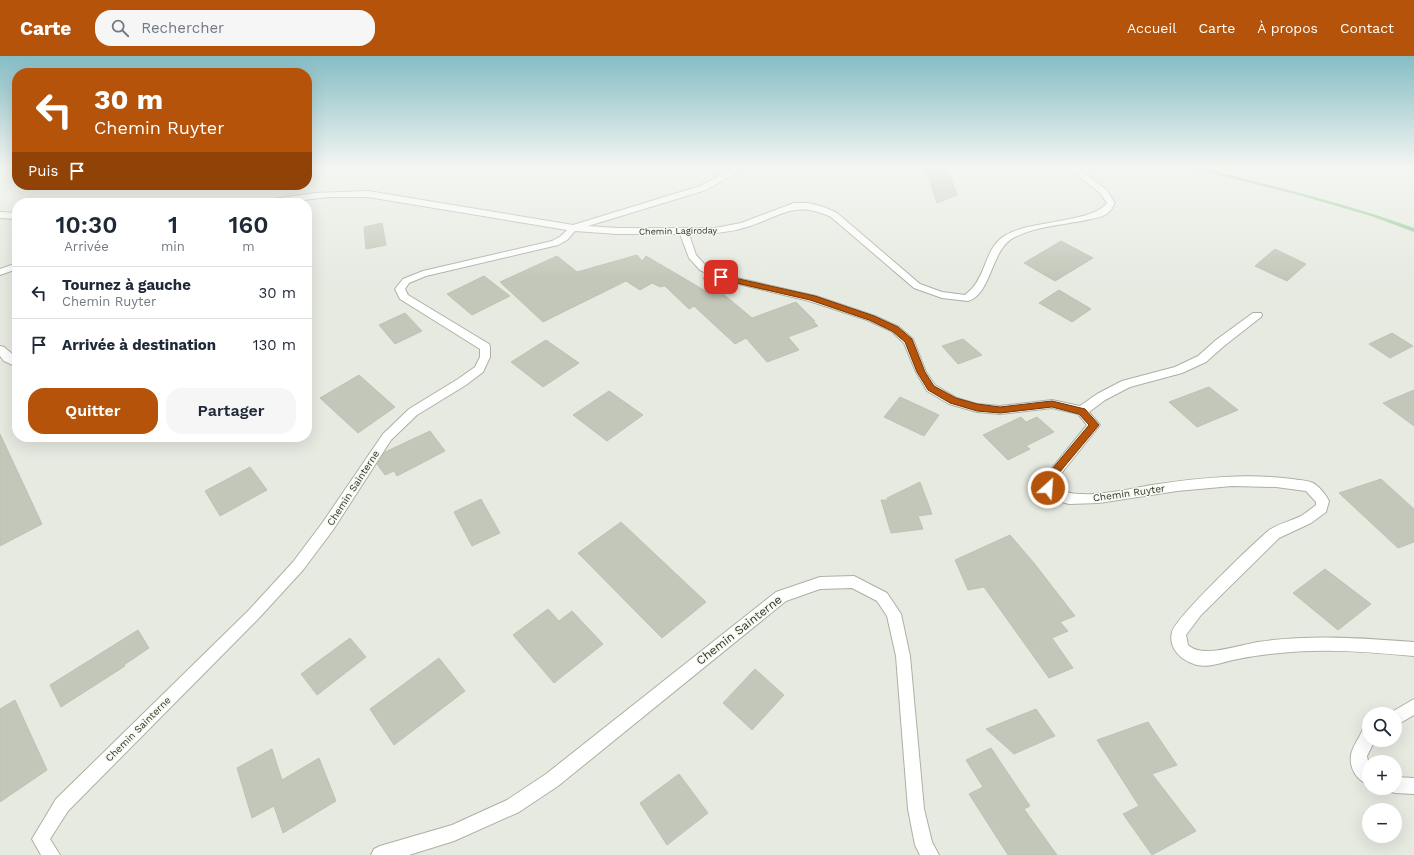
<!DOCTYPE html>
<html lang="fr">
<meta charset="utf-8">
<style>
:root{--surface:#fff;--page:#f6f6f7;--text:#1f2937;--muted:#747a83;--line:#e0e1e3;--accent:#b45309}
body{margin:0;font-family:"Work Sans",sans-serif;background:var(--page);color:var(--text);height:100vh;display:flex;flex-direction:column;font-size:15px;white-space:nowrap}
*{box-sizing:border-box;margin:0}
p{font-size:13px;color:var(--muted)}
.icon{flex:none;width:22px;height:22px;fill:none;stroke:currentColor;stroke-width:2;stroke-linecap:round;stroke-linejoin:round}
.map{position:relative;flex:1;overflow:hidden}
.side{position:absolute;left:12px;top:142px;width:300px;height:244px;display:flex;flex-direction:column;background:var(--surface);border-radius:16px;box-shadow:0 4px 16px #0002}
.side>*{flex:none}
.top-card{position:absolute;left:12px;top:12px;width:300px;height:122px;border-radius:16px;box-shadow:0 4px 16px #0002;background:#b45309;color:#fff;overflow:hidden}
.fabs{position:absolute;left:1362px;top:651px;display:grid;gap:8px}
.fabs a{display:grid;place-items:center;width:40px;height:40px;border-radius:50%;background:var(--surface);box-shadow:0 4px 16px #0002;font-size:20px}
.pin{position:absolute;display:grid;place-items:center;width:34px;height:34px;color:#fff;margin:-17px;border-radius:8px;box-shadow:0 2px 6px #0006}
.me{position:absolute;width:44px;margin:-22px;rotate:26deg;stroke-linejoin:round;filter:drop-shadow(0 0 3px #0008)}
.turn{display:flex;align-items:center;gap:14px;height:84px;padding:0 16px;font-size:18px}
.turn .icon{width:52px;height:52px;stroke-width:2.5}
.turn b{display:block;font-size:28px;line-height:34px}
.then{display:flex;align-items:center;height:38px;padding:0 16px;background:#0003;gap:8px;font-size:15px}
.eta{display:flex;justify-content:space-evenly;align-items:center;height:68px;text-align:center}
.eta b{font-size:24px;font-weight:600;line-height:28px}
.primary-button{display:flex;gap:8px;margin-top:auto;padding:8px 16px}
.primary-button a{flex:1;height:46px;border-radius:16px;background:var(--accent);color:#fff;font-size:16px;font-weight:600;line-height:46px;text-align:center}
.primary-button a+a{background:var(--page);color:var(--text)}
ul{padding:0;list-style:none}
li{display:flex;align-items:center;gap:12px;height:52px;padding:0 16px;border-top:1px solid var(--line)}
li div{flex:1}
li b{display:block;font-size:15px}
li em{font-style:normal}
header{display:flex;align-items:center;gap:24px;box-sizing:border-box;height:56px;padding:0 20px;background:var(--accent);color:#fff}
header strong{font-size:19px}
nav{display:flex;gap:22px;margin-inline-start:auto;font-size:14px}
.search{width:280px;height:36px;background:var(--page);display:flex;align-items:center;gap:10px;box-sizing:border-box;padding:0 14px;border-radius:16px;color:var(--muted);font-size:15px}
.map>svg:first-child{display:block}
</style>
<header>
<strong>Carte</strong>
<div class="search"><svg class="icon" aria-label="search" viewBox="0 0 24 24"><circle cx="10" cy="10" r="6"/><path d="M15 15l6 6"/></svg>Rechercher</div>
<nav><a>Accueil</a><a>Carte</a><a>À propos</a><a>Contact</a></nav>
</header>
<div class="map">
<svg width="1414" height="799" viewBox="0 0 1414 799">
<rect width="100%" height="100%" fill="#e7eae1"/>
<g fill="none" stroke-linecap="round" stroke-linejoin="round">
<path fill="#91ca8e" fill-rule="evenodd" d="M 1186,111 L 1196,111 C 1270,129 1343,146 1414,172 L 1414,176 L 1371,160 L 1295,138 Z"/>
</g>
<path fill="#c2c7b9" stroke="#bdc3b4" d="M 925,111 L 947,111 L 957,139 L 937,147 Z
M 382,167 L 386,189 L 366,193 L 364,171 Z
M 1061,185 L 1093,202 L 1055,225 L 1024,207 Z
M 1275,193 L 1306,208 L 1287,225 L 1255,210 Z
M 637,199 L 642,205 L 646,200 L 709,237 L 703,221 L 752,262 L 796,246 L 815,265 L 813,265 L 818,270 L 788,281 L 799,294 L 767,306 L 746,282 L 735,288 L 694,250 L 689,253 L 665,230 L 660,231 L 652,227 L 640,234 L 626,225 L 543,266 L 500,226 L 557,200 L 577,216 Z
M 484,220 L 510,240 L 472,259 L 447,238 Z
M 1059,234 L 1091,253 L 1072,266 L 1039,247 Z
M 405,257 L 422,275 L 395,288 L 379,269 Z
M 1392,277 L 1413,290 L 1390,302 L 1369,288 Z
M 963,283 L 982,299 L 958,308 L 942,290 Z
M 546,284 L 579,307 L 543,331 L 511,306 Z
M 359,319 L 395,351 L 358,377 L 320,342 Z
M 1209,331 L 1238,354 L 1197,371 L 1169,346 Z
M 1414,334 L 1414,370 L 1383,347 Z
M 609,335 L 643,359 L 607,385 L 573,359 Z
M 900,341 L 939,359 L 924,380 L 884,361 Z
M 1021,361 L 1026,366 L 1037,361 L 1054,376 L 1026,390 L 1030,393 L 1008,404 L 983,379 Z
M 430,375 L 445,395 L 397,420 L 394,415 L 385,419 L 377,408 L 385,396 Z
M 0,378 L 42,468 L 0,490 Z
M 250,411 L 267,434 L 220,460 L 205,435 Z
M 1381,423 L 1414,453 L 1414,486 L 1398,492 L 1339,437 Z
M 920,426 L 932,458 L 918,460 L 923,473 L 891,477 L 881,444 L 888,444 L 887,442 Z
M 481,443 L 500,477 L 472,490 L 454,456 Z
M 621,466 L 706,546 L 662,582 L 578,497 Z
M 1010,479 L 1034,507 L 1075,560 L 1060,566 L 1068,575 L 1052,582 L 1073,612 L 1049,622 L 984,531 L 968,534 L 955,504 Z
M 1325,513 L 1371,548 L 1338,574 L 1293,537 Z
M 548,553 L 559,565 L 572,555 L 603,588 L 554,627 L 513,579 Z
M 138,574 L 149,592 L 124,609 L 125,610 L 61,651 L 50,629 Z
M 350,582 L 366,601 L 317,639 L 301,618 Z
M 439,602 L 465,635 L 394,689 L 370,653 Z
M 755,613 L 784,639 L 752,674 L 723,647 Z
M 15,644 L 47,714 L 0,746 L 0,653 Z
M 1036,653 L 1055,680 L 1014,698 L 986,673 Z
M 1148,666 L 1177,709 L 1152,718 L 1196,775 L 1152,799 L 1123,758 L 1139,750 L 1097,684 Z
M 991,692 L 1030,750 L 1024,753 L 1057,799 L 1008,799 L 969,738 L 983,731 L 966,704 Z
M 272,693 L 282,724 L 319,702 L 336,745 L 283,777 L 274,750 L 252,762 L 237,712 Z
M 679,718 L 708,757 L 667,789 L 640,747 Z"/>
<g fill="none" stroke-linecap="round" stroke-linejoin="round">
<defs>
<path id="minor" d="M 736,111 L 746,111 L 706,134 L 588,170 L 617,172 L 715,172 L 741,167 L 794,147 L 808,147 L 824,151 L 837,157 L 920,228 L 942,236 L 965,239 C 968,236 972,233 974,230 C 987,214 986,190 1006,179 C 1031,164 1092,167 1107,147 L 1100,137 L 1067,111 L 1076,111 L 1106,133 L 1115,147 C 1113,150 1111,155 1108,157 C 1102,162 1089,163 1082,165 C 1059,169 1034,171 1013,182 C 991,194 991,239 968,245 L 942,242 L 914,232 L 831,161 C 794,144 782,160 747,171 C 728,177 709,178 689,178 L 696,199 L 706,210 L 724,219 L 816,240 L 875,260 L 899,271 L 913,283 L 926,316 L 935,329 L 957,342 L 977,348 L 1000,350 L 1052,344 L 1080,350 L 1097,338 L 1122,325 L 1175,311 L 1198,300 L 1216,284 L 1253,257 L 1261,257 L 1262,259 L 1261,261 L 1224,290 L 1206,306 L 1182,317 L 1130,331 L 1105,344 L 1089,356 L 1100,369 L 1056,424 L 1054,430 C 1073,447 1128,433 1152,429 C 1198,422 1245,417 1292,423 C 1298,424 1307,424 1313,427 C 1319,430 1326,439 1329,445 L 1326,456 L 1311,467 L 1279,482 L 1201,559 L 1186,579 L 1188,589 C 1202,603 1239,589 1258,586 C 1310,578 1362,582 1414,586 L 1414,600 C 1370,596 1325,592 1280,597 C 1266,598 1252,600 1238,603 C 1225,605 1211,612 1197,609 C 1182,605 1168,593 1172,576 C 1175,562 1253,488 1268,475 C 1277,468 1291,465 1301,460 C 1306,457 1311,453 1316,449 L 1316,446 L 1306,435 L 1276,431 L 1232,430 L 1177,435 L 1099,447 L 1069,448 L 1051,443 L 1041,432 L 1044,422 L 1087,369 L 1078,358 L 1052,352 L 1000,358 L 977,356 L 949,348 L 927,335 L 916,316 L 904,287 L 891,275 L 867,264 L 809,245 L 718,223 L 700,214 L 689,202 L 680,178 L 617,178 L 575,175 L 567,184 L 558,189 L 426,220 L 409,227 L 405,233 L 408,239 L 489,288 L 490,291 L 490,301 L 483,316 L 466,329 L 417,359 L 391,384 L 333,474 L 303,514 L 259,562 L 68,755 L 50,783 L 60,799 L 41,799 L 32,783 L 56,743 L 249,554 L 293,506 L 323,466 L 383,378 L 409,353 L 458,323 L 475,311 L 480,301 L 480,293 L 400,243 L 395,233 L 403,223 L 423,215 L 552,185 L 561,180 L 567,174 L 368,141 L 328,141 L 278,147 L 258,147 L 259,145 L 315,137 L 368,135 L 573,169 L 700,130 Z
M 0,156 L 17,157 L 17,163 L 0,162 Z
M 17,207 L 17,213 L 0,219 L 0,213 Z
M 0,290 L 4,291 L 17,302 L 17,311 L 4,305 L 0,300 Z
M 854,520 L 887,537 L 901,558 L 910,600 L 924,753 L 932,786 L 939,799 L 920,799 L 915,789 L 908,753 L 896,600 L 887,560 L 877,545 L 852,532 L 820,533 L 786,545 L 558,730 L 519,756 L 454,785 L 409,799 L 371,799 L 374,793 L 380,790 L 452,769 L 507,744 L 546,718 L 776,536 L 820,521 Z
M 1414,643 L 1414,659 L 1395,670 L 1395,658 L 1389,658 L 1390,657 Z
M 1369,671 L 1369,684 L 1375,684 L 1367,700 L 1369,710 L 1369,729 C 1357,724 1349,713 1351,699 C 1352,691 1360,681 1363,673 Z
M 1395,721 L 1414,722 L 1414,738 L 1395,737 L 1389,735 L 1388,732 L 1395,732 Z"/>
</defs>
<use href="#minor" stroke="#abb1a4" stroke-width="2"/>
<use href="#minor" fill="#fff" fill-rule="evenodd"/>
</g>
<linearGradient id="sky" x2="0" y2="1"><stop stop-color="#85bdc4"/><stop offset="0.5" stop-color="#f4f6f2"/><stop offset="1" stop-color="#f4f6f2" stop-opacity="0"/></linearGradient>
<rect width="1414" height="223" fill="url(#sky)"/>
<path fill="#b45309" stroke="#753606" d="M 719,219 L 721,219 L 815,240 L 874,260 L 898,271 L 912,283 L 925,316 L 934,330 L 956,342 L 977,348 L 1000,351 L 1052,345 L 1085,353 L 1099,369 L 1054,423 L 1051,434 L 1044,434 L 1043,432 L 1047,419 L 1089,369 L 1079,358 L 1052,351 L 1000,357 L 977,355 L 950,347 L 928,334 L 917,316 L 905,286 L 892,275 L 869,264 L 810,244 L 719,223 Z"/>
<g text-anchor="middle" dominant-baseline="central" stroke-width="3" stroke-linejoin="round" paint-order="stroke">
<g font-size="9" fill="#2d3923" stroke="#f5f7f1">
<text transform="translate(678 175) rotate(-1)">Chemin Lagiroday</text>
</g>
<g font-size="10" fill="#2d3923" stroke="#f5f7f1">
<text transform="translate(353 432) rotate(-57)">Chemin Sainterne</text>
<text transform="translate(1129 437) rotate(-8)">Chemin Ruyter</text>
<text transform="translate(138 673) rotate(-45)">Chemin Sainterne</text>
</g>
<g font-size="12" fill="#2d3923" stroke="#f5f7f1">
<text transform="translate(739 574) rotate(-38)">Chemin Sainterne</text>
</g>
</g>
</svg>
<div class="fabs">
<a><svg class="icon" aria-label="search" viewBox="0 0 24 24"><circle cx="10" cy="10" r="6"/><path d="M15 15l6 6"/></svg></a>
<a>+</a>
<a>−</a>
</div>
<div class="pin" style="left:721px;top:221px;background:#d93025"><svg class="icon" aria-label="arrive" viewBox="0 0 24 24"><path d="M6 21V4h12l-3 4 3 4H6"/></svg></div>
<svg class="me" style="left:1048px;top:432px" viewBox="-20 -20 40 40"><circle r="17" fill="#b45309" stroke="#fff" stroke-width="3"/><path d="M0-11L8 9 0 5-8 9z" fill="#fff"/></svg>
<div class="top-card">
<div class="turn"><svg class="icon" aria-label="left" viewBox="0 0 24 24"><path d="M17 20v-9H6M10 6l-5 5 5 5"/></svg><div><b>30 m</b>Chemin Ruyter</div></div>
<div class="then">Puis<svg class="icon" aria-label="arrive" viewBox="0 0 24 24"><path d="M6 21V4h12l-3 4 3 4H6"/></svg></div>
</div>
<section class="side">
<div class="eta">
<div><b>10:30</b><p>Arrivée</p></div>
<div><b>1</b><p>min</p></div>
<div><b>160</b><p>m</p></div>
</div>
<ul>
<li><svg class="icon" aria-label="left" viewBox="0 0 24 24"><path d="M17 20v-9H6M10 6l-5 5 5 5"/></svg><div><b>Tournez à gauche</b><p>Chemin Ruyter</p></div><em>30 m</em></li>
<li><svg class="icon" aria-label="arrive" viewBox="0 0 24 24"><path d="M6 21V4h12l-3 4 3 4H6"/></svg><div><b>Arrivée à destination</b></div><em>130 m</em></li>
</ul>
<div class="primary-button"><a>Quitter</a><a>Partager</a></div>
</section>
</div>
